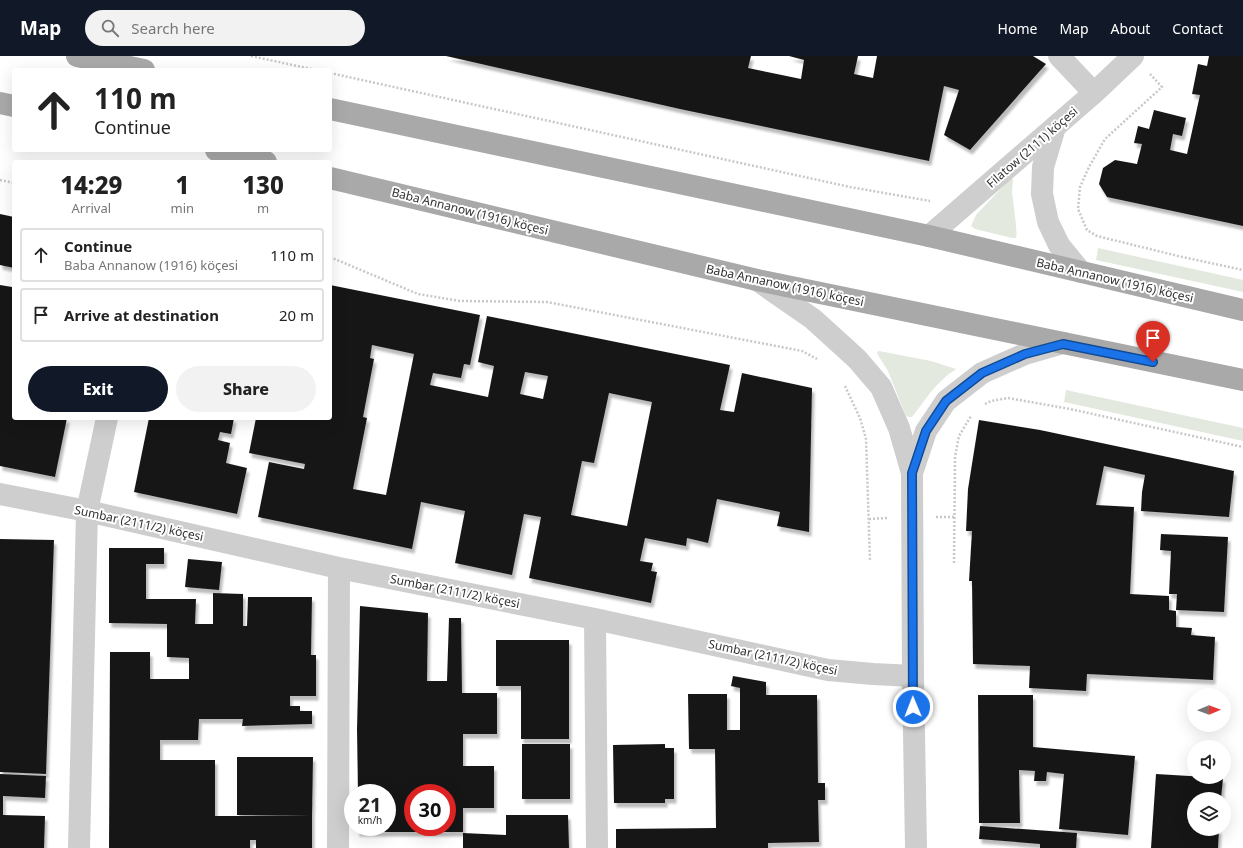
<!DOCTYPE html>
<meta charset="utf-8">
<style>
:root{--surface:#fff;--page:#f2f2f2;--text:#222;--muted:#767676;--line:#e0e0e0;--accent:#111827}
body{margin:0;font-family:"Noto Sans",sans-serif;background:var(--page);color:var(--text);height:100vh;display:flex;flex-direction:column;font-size:15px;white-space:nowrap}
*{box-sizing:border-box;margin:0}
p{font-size:13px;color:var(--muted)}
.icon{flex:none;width:22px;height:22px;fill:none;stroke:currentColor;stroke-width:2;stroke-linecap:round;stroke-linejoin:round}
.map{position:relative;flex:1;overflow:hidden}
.drawer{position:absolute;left:12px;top:104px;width:320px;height:260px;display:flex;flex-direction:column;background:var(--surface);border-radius:4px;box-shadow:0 4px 16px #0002}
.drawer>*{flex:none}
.hud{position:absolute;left:12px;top:12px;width:320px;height:84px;border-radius:4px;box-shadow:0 4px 16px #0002;background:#fff;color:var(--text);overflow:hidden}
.needle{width:26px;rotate:89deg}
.tools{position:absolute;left:1187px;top:632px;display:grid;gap:8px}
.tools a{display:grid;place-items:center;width:44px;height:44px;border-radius:50%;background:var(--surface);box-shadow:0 4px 16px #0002;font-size:20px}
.speed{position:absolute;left:344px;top:728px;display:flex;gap:8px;font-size:20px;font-weight:700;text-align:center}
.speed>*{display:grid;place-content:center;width:52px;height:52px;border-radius:50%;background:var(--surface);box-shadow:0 4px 16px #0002;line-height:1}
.speed small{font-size:10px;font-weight:400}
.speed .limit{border:6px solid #d22;background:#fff;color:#111}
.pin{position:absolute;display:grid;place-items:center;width:34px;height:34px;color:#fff;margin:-41px -17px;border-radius:50% 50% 50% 0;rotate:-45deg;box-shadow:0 0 4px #0007}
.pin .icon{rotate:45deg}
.me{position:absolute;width:44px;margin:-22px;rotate:359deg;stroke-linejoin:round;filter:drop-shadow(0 0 3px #0008)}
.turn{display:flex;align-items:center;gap:14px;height:84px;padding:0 16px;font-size:18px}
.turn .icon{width:52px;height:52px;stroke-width:2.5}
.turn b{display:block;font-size:28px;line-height:34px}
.eta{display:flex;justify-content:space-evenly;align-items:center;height:68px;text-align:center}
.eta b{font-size:24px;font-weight:800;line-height:28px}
.action{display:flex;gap:8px;margin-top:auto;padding:8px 16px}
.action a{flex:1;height:46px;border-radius:24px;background:var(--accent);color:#fff;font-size:16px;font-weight:800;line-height:46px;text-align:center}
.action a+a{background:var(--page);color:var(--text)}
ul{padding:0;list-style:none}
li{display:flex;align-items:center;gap:12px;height:54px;margin:0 8px 6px;padding:0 8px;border:2px solid var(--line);border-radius:4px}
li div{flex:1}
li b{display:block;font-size:15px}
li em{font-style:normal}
header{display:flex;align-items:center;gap:24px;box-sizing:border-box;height:56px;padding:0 20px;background:var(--accent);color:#fff}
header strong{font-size:19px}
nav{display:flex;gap:22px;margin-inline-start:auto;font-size:14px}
.search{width:280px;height:36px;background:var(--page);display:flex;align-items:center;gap:10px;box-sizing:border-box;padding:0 14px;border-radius:22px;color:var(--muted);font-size:15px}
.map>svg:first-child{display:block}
</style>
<header>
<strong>Map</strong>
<div class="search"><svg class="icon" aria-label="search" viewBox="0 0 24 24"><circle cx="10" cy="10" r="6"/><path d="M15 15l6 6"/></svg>Search here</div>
<nav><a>Home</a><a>Map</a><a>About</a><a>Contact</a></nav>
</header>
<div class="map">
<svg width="1243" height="792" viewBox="0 0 1243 792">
<defs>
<filter id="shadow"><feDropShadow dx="2.5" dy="4.5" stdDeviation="1" flood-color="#0004"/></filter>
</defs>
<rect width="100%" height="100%" fill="#fff"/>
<path fill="#e3e9de" d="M 1010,123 L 1013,123 C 1013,128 1012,132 1012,136 C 1013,146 1018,175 1016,182 L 1012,182 L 975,173 L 971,170 L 976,159 Z
M 1098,192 L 1243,224 L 1243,236 L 1096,204 Z
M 879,295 L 931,305 L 956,313 C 935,327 927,342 912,361 L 909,361 L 906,360 L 888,315 L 878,299 L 877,296 Z
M 1066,334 L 1243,372 L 1243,385 L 1064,346 Z"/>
<path fill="#181818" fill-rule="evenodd" filter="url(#shadow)" d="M 446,0 L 751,0 L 748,12 L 801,23 L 804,4 L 789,0 L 858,0 L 854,18 L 873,22 L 877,0 L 1033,0 L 1046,8 L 970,94 L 944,79 L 959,34 L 944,30 L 929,105 L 680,53 Z
M 1209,0 L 1243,0 L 1243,170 L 1107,141 L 1099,128 L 1103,112 L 1115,104 L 1137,108 L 1142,88 L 1134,87 L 1138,70 L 1149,73 L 1154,54 L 1186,62 L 1182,80 L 1173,78 L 1170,94 L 1187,98 L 1200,39 L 1192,38 L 1198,8 L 1207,10 Z
M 0,158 L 14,161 L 14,212 L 0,209 Z
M 13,225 L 14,362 L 67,362 L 55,421 L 0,410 L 0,229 L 12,231 Z
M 330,229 L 480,259 L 470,309 L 464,308 L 461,322 L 433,317 L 430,329 L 488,341 L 494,310 L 478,306 L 487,260 L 730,309 L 720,354 L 734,356 L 742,317 L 812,332 L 809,476 L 777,470 L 780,456 L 717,443 L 708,487 L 687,482 L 686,490 L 645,482 L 640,505 L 653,507 L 651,515 L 657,516 L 651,547 L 529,522 L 541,461 L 524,458 L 512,519 L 455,507 L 465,455 L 421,446 L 412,493 L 258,461 L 269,406 L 304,413 L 305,408 L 249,397 L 256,362 L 330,362 ZM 372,289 L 414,298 L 386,439 L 353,433 L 367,362 L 363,361 L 374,303 L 370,302 ZM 525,316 L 548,320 L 543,343 L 520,338 ZM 609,337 L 652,346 L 627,470 L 571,459 L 582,405 L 594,407 Z
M 149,362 L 234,362 L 231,378 L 220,376 L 218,384 L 230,387 L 226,407 L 247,412 L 237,458 L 134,436 Z
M 979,364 L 1040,374 L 1234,415 L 1229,461 L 1141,455 L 1142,436 L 1145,419 L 1104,410 L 1096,449 L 1134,451 L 1130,538 L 1169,540 L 1169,554 L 1176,555 L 1176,571 L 1192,572 L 1191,579 L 1215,581 L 1213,624 L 1087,618 L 1086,635 L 1029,632 L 1030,610 L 973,608 L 972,525 L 969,525 L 972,475 L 966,475 L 968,433 Z
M 1161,478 L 1228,481 L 1224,556 L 1176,554 L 1177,538 L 1169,538 L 1171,495 L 1160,494 Z
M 0,483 L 54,484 L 46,718 L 0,716 Z
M 109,492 L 164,492 L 164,508 L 146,508 L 146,543 L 196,543 L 195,568 L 213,568 L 213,537 L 243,538 L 243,570 L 247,570 L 248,541 L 312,541 L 311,599 L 316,599 L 316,640 L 290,640 L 290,650 L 300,650 L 300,655 L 312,655 L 312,668 L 242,670 L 243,663 L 199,663 L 198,684 L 160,684 L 160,704 L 215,704 L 215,760 L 312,760 L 312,792 L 256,792 L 256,784 L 250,784 L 250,792 L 109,792 L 110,596 L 150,596 L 150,623 L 189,623 L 189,602 L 167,601 L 167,568 L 109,567 Z
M 188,503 L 222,506 L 219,534 L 185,531 Z
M 360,550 L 428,557 L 427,625 L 447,625 L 449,562 L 461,562 L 462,637 L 497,637 L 497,678 L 463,678 L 463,710 L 494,710 L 494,752 L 463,752 L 463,776 L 357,776 L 357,771 L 387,771 L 387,737 L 358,737 L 357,673 ZM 413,737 L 447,737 L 447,771 L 413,771 Z
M 496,584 L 569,584 L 569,683 L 521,683 L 521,630 L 496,630 Z
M 733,620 L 766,626 L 766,639 L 817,639 L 818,727 L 825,727 L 825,744 L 818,744 L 819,786 L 768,787 L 768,792 L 616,792 L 616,773 L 716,772 L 715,693 L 689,693 L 688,638 L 727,638 L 727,674 L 740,674 L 740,632 L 731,630 Z
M 978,639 L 1033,639 L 1033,691 L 1135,700 L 1128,779 L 1059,773 L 1064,718 L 1047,716 L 1046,725 L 1034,725 L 1035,715 L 1019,714 L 1020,767 L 979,767 Z
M 522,688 L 570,688 L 570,743 L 522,743 Z
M 665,688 L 665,692 L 674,692 L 674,743 L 665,743 L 665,747 L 614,747 L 613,689 Z
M 237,701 L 313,701 L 312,760 L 237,759 Z
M 0,718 L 46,720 L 45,742 L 3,740 L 3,759 L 45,760 L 44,792 L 0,792 Z
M 1156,718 L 1223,722 L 1221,743 L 1194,743 L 1194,773 L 1219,773 L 1218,792 L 1151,792 Z
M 506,759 L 568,759 L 569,792 L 463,792 L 463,777 L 506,779 Z
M 980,770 L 1077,777 L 1076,792 L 1040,792 L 1040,788 L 979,783 Z"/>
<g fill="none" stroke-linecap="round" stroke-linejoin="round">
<path stroke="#c8c8c8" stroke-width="2.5" stroke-dasharray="2 2" stroke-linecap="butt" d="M 251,0 L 316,14
M 330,17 L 850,131 L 930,145
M 1150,18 L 1162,31 L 1105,83 L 1089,111 L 1080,131 L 1078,153 L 1087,174 L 1097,180 L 1178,200 L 1243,214
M 0,124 L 14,127
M 330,201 L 418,238 L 460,245 L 547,246 L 802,295 L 817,303
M 845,330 L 860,362 L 866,383 L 870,505
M 985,348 L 991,345 L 1008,342 L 1070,353 L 1243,391
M 936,461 L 954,461
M 869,463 L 887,462
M 954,507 L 955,401 L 959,380 L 971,360"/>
<path stroke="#cecece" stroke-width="22" d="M 1059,0 L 1094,37
M 1055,71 L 1043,111 L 1042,138 L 1048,166 L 1059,189 L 1081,216
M 929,180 L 1094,37 L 1133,0
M 757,224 L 813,263 L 857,303 L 881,331 L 899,372 L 912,417
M 0,438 L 87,455 L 339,512 L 595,563 L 828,614 L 873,618 L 913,620
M 595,563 L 597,792
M 79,792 L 87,455 L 107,362
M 338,792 L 339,512
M 916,792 L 913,620 L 912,417 L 926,375 L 946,345 L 982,317 L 1025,298 L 1063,287"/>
<path stroke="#a9a9a9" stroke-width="22" d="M 77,0 L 144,14
M 0,47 L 14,50
M 330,53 L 929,180 L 1243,254
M 216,94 L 266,106
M 330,122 L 757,224 L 1243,324"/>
</g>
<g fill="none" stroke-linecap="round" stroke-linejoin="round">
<defs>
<path id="route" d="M 913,651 L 912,417 L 926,375 L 946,345 L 982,317 L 1025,298 L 1063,288 L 1153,306"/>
</defs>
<use href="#route" stroke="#114b97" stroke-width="10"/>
<use href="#route" stroke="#1a73e8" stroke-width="7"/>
</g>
<g text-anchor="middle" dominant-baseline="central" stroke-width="4" stroke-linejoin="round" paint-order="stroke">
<g font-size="12" fill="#313131" stroke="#fff">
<text transform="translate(1032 91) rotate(-41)">Filatow (2111) köçesi</text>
<text transform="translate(470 155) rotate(14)">Baba Annanow (1916) köçesi</text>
<text transform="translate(1115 224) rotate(13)">Baba Annanow (1916) köçesi</text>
<text transform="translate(785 229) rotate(12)">Baba Annanow (1916) köçesi</text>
<text transform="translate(139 467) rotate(12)">Sumbar (2111/2) köçesi</text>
<text transform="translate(455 535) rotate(11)">Sumbar (2111/2) köçesi</text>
<text transform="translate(773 601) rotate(12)">Sumbar (2111/2) köçesi</text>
</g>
</g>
</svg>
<div class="tools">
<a><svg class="needle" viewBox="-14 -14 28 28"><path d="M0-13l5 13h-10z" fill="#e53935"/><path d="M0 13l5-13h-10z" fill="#767676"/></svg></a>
<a><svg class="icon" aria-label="sound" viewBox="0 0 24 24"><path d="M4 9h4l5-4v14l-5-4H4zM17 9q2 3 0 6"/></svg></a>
<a><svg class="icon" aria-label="layers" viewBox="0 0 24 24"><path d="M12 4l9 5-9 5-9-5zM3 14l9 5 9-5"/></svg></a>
</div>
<div class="speed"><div>21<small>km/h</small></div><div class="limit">30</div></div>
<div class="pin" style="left:1153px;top:306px;background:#d93025"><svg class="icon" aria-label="arrive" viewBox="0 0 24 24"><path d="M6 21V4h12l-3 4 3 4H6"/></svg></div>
<svg class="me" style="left:913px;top:651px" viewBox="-20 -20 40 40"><circle r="17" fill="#1a73e8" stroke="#fff" stroke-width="3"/><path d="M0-11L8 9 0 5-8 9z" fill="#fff"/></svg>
<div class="hud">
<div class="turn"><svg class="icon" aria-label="ahead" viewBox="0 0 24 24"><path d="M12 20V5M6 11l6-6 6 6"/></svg><div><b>110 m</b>Continue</div></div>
</div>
<section class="drawer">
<div class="eta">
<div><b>14:29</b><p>Arrival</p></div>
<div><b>1</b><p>min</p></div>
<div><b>130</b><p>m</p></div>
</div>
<ul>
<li><svg class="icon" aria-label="ahead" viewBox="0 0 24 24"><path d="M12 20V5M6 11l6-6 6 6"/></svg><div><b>Continue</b><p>Baba Annanow (1916) köçesi</p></div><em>110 m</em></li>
<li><svg class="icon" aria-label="arrive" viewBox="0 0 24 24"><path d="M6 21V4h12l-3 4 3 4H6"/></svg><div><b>Arrive at destination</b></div><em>20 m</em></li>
</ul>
<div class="action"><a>Exit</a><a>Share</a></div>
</section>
</div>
